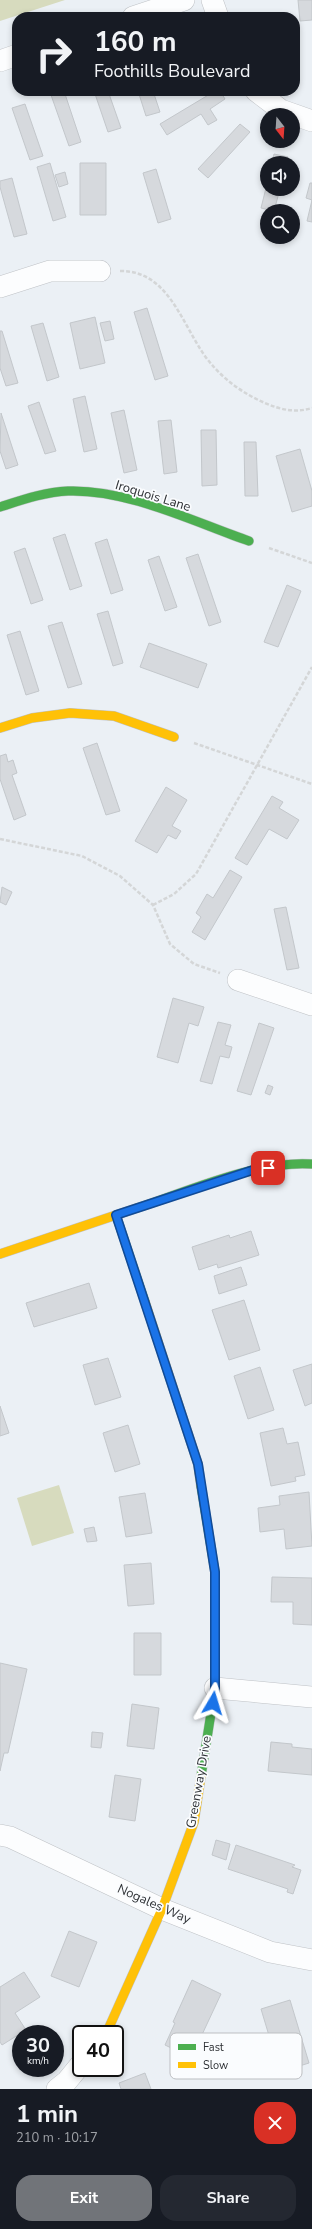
<!DOCTYPE html>
<meta charset="utf-8">
<style>
:root{--surface:#171b24;--page:#242831;--text:#f1f3f6;--muted:#9ea1a6;--accent:#717479}
body{margin:0;font-family:"Nunito Sans",sans-serif;background:var(--page);color:var(--text);height:100vh;display:flex;flex-direction:column;font-size:15px;white-space:nowrap}
*{box-sizing:border-box;margin:0}
p{font-size:13px;color:var(--muted)}
.icon{flex:none;width:22px;height:22px;fill:none;stroke:currentColor;stroke-width:2;stroke-linecap:round;stroke-linejoin:round}
.map{position:relative;height:2089px;overflow:hidden}
.sheet{display:flex;flex-direction:column;background:var(--surface);flex:1}
.sheet>*{flex:none}
.hud{position:absolute;left:12px;top:12px;width:288px;height:84px;border-radius:16px;box-shadow:0 2px 6px #0003;background:#171b24;color:var(--text);overflow:hidden}
.needle{width:26px;rotate:163deg}
.fabs{position:absolute;left:260px;top:108px;display:grid;gap:8px}
.fabs a{display:grid;place-items:center;width:40px;height:40px;border-radius:50%;background:var(--surface);box-shadow:0 2px 6px #0003;font-size:20px}
.speed{position:absolute;left:12px;top:2025px;display:flex;gap:8px;font-size:20px;font-weight:700;text-align:center}
.speed>*{display:grid;place-content:center;width:52px;height:52px;border-radius:50%;background:var(--surface);box-shadow:0 2px 6px #0003;line-height:1}
.speed small{font-size:10px;font-weight:400}
.speed .limit{border:2px solid #111;border-radius:6px;background:#fff;color:#111}
.pin{position:absolute;display:grid;place-items:center;width:34px;height:34px;color:#fff;margin:-17px;border-radius:8px;box-shadow:0 2px 6px #0006}
.me{position:absolute;width:44px;margin:-22px;rotate:7deg;stroke-linejoin:round;filter:drop-shadow(0 0 3px #0008)}
.turn{display:flex;align-items:center;gap:14px;height:84px;padding:0 16px;font-size:18px}
.turn .icon{width:52px;height:52px;stroke-width:2.5}
.turn b{display:block;font-size:28px;line-height:34px}
.round{display:grid;place-items:center;flex:none;width:42px;height:42px;border-radius:16px;background:var(--page)}
.head{display:flex;align-items:center;justify-content:space-between;height:68px;padding:0 16px}
h1{font-size:24px;font-weight:700;line-height:30px}
.action{display:flex;gap:8px;margin-top:auto;padding:8px 16px}
.action a{flex:1;height:46px;border-radius:16px;background:var(--accent);color:#fff;font-size:16px;font-weight:700;line-height:46px;text-align:center}
.action a+a{background:var(--page);color:var(--text)}
.map>svg:first-child{display:block}
</style>
<div class="map">
<svg width="312" height="2089" viewBox="0 0 312 2089">
<rect width="100%" height="100%" fill="#ebf0f5"/>
<path fill="#d7dbbe" d="M 0,0 L 65,0 L 0,21 Z
M 59,1485 L 74,1533 L 32,1546 L 17,1498 Z"/>
<path fill="#d6d9dd" stroke="#c3c7cb" d="M 298,0 L 312,0 L 312,20 L 300,21 Z
M 64,91 L 81,142 L 69,146 L 51,95 Z
M 94,91 L 108,91 L 121,128 L 108,132 Z
M 138,91 L 153,91 L 160,112 L 146,116 Z
M 215,91 L 220,91 L 225,99 L 210,109 L 217,120 L 208,125 L 201,114 L 167,135 L 160,124 Z
M 25,104 L 43,156 L 30,160 L 12,108 Z
M 240,124 L 250,132 L 208,178 L 198,169 Z
M 274,154 L 288,157 L 286,163 L 272,163 Z
M 50,163 L 66,217 L 53,221 L 37,167 Z
M 80,163 L 106,163 L 106,215 L 80,215 Z
M 156,169 L 171,219 L 158,223 L 143,173 Z
M 65,172 L 68,184 L 59,187 L 55,175 Z
M 12,178 L 27,234 L 14,237 L 0,187 L 0,181 Z
M 310,183 L 312,183 L 312,222 L 307,221 L 312,200 L 306,198 Z
M 267,184 L 267,189 L 280,189 L 274,211 L 261,208 Z
M 147,308 L 168,376 L 155,380 L 134,312 Z
M 95,317 L 105,363 L 80,369 L 70,323 Z
M 110,321 L 114,339 L 105,341 L 100,323 Z
M 43,323 L 59,377 L 47,381 L 31,326 Z
M 0,331 L 2,331 L 18,383 L 6,386 L 0,368 Z
M 85,396 L 97,449 L 84,452 L 73,399 Z
M 39,402 L 56,451 L 45,454 L 28,406 Z
M 124,410 L 137,470 L 124,473 L 111,413 Z
M 1,413 L 18,465 L 6,469 L 0,451 Z
M 171,420 L 177,472 L 164,474 L 158,421 Z
M 201,430 L 216,430 L 217,485 L 202,486 Z
M 244,442 L 256,442 L 258,496 L 245,496 Z
M 300,449 L 312,491 L 312,506 L 292,512 L 276,456 Z
M 65,534 L 82,586 L 70,590 L 53,538 Z
M 107,539 L 123,590 L 111,594 L 95,543 Z
M 25,548 L 43,600 L 31,604 L 14,552 Z
M 198,554 L 221,622 L 209,626 L 186,558 Z
M 159,556 L 177,607 L 165,611 L 148,560 Z
M 287,585 L 301,591 L 278,647 L 264,642 Z
M 108,611 L 123,663 L 113,666 L 97,614 Z
M 62,622 L 82,684 L 68,688 L 48,626 Z
M 20,631 L 39,691 L 26,695 L 7,635 Z
M 149,643 L 207,664 L 198,688 L 140,667 Z
M 97,743 L 120,811 L 106,815 L 83,748 Z
M 6,754 L 8,762 L 13,760 L 17,773 L 12,775 L 26,815 L 14,820 L 0,779 L 0,756 Z
M 166,787 L 187,800 L 172,826 L 181,831 L 176,839 L 168,835 L 157,853 L 135,841 Z
M 272,796 L 283,802 L 279,808 L 299,820 L 287,839 L 269,829 L 247,865 L 235,858 Z
M 230,870 L 242,877 L 205,940 L 192,932 L 201,917 L 196,913 L 207,894 L 213,898 Z
M 2,887 L 12,892 L 6,905 L 0,902 Z
M 286,907 L 299,968 L 287,970 L 274,909 Z
M 173,998 L 204,1007 L 198,1026 L 189,1023 L 178,1063 L 157,1057 Z
M 218,1022 L 231,1025 L 225,1045 L 232,1047 L 229,1058 L 220,1056 L 212,1084 L 200,1081 Z
M 259,1023 L 274,1028 L 251,1095 L 237,1091 Z
M 268,1085 L 273,1087 L 270,1095 L 265,1093 Z
M 251,1231 L 259,1255 L 218,1268 L 217,1264 L 199,1270 L 192,1247 L 229,1235 L 230,1238 Z
M 241,1267 L 247,1285 L 219,1294 L 214,1276 Z
M 89,1283 L 97,1308 L 34,1327 L 26,1303 Z
M 244,1300 L 260,1350 L 229,1360 L 212,1310 Z
M 108,1358 L 121,1397 L 95,1405 L 83,1365 Z
M 312,1364 L 312,1403 L 305,1406 L 293,1370 Z
M 260,1367 L 274,1410 L 248,1419 L 234,1376 Z
M 0,1406 L 9,1433 L 0,1436 Z
M 128,1425 L 140,1464 L 115,1472 L 103,1433 Z
M 283,1428 L 287,1444 L 298,1442 L 305,1475 L 295,1477 L 296,1481 L 271,1486 L 260,1433 Z
M 309,1492 L 312,1546 L 286,1549 L 284,1529 L 260,1532 L 258,1508 L 280,1505 L 279,1496 Z
M 145,1493 L 152,1533 L 126,1537 L 119,1497 Z
M 94,1527 L 97,1541 L 87,1542 L 84,1529 Z
M 151,1563 L 154,1604 L 128,1606 L 124,1565 Z
M 272,1577 L 312,1578 L 312,1625 L 293,1624 L 293,1602 L 271,1602 Z
M 134,1633 L 161,1633 L 161,1675 L 134,1675 Z
M 0,1663 L 27,1669 L 8,1753 L 4,1753 L 0,1771 Z
M 132,1704 L 159,1708 L 154,1749 L 127,1746 Z
M 92,1732 L 103,1733 L 101,1748 L 91,1747 Z
M 271,1742 L 292,1744 L 292,1747 L 312,1749 L 312,1775 L 268,1771 Z
M 115,1775 L 141,1779 L 135,1821 L 109,1817 Z
M 216,1840 L 230,1844 L 226,1860 L 212,1855 Z
M 236,1845 L 295,1865 L 292,1867 L 301,1870 L 293,1894 L 287,1892 L 288,1889 L 228,1869 Z
M 69,1931 L 97,1942 L 79,1987 L 51,1976 Z
M 24,1972 L 40,1997 L 15,2013 L 26,2030 L 2,2045 L 0,2042 L 0,1987 Z
M 192,1980 L 221,1994 L 200,2039 L 197,2037 L 188,2056 L 165,2045 L 175,2023 L 173,2022 Z
M 290,2000 L 309,2063 L 280,2072 L 261,2009 Z
M 145,2073 L 151,2089 L 121,2089 L 119,2083 Z"/>
<g fill="none" stroke-linecap="round" stroke-linejoin="round">
<defs>
<path id="street" d="M 212,0 L 218,17
M 133,17 L 184,0
M 0,61 L 17,55
M 256,91 L 281,110 L 312,121
M 0,287 L 50,271 L 100,271
M 238,980 L 312,1005
M 215,1688 L 312,1697
M 0,1835 L 10,1837 L 162,1909 L 270,1952 L 312,1960
M 57,2089 L 67,2081 L 81,2064"/>
<path id="fast" d="M 0,507 C 22,500 45,492 68,491 C 128,489 194,522 249,541
M 137,1208 C 189,1191 257,1160 312,1164
M 116,1215 L 145,1302
M 201,1776 L 215,1688 L 215,1572 L 201,1486"/>
<path id="slow" d="M 0,728 L 32,718 L 70,713 L 114,716 L 174,737
M 0,1254 L 137,1208
M 145,1302 L 198,1464 L 201,1486
M 106,2034 L 162,1909 L 194,1822 L 201,1776"/>
</defs>
<use href="#street" stroke="#bfc2c6" stroke-width="22"/>
<use href="#fast" stroke="#bfc2c6" stroke-width="10"/>
<use href="#slow" stroke="#bfc2c6" stroke-width="10"/>
<path stroke="#d4d6d7" stroke-width="2.5" stroke-dasharray="4 2" stroke-linecap="butt" d="M 120,271 C 173,270 184,335 213,366 C 227,382 246,395 265,403 C 281,410 296,413 312,408
M 269,548 L 312,563
M 194,743 L 312,784
M 0,839 L 82,856 L 120,876 L 153,905 L 170,944 L 194,964 L 220,973
M 153,905 L 174,894 L 196,874 L 312,667"/>
<use href="#street" stroke="#fcfdfe" stroke-width="21"/>
<use href="#fast" stroke="#4caf50" stroke-width="9"/>
<use href="#slow" stroke="#ffc107" stroke-width="9"/>
</g>
<g fill="none" stroke-linecap="round" stroke-linejoin="round">
<defs>
<path id="route" d="M 213,1703 L 215,1688 L 215,1572 L 198,1464 L 116,1215 L 253,1170 L 268,1168"/>
</defs>
<use href="#route" stroke="#114b97" stroke-width="10"/>
<use href="#route" stroke="#1a73e8" stroke-width="7"/>
</g>
<g text-anchor="middle" dominant-baseline="central" stroke-width="3.5" stroke-linejoin="round" paint-order="stroke">
<g font-size="13" fill="#2f3236" stroke="#fafcfe">
<text transform="translate(153 496) rotate(17)">Iroquois Lane</text>
<text transform="translate(199 1782) rotate(-80)">Greenway Drive</text>
<text transform="translate(154 1904) rotate(24)">Nogales Way</text>
</g>
</g>
<rect x="170" y="2033" width="132" height="46" rx="6" fill="#fafcfe" stroke="#bdbfc2" stroke-width="1"/>
<rect x="178" y="2044" width="18" height="6" fill="#4caf50"/>
<rect x="178" y="2062" width="18" height="6" fill="#ffc107"/>
<g font-size="11" fill="#2f3236">
<text x="203" y="2051">Fast</text>
<text x="203" y="2069">Slow</text>
</g>
</svg>
<div class="fabs">
<a><svg class="needle" viewBox="-14 -14 28 28"><path d="M0-13l5 13h-10z" fill="#e53935"/><path d="M0 13l5-13h-10z" fill="#9ea1a6"/></svg></a>
<a><svg class="icon" aria-label="sound" viewBox="0 0 24 24"><path d="M4 9h4l5-4v14l-5-4H4zM17 9q2 3 0 6"/></svg></a>
<a><svg class="icon" aria-label="search" viewBox="0 0 24 24"><circle cx="10" cy="10" r="6"/><path d="M15 15l6 6"/></svg></a>
</div>
<div class="speed"><div>30<small>km/h</small></div><div class="limit">40</div></div>
<div class="pin" style="left:268px;top:1168px;background:#d93025"><svg class="icon" aria-label="arrive" viewBox="0 0 24 24"><path d="M6 21V4h12l-3 4 3 4H6"/></svg></div>
<svg class="me" style="left:213px;top:1703px" viewBox="-20 -20 40 40"><path d="M0-17L14 15 0 8-14 15z" fill="#1a73e8" stroke="#fff" stroke-width="4"/></svg>
<div class="hud">
<div class="turn"><svg class="icon" aria-label="right" viewBox="0 0 24 24"><path d="M7 20v-9h11M14 6l5 5-5 5"/></svg><div><b>160 m</b>Foothills Boulevard</div></div>
</div>
</div>
<section class="sheet">
<div class="head"><div><h1>1 min</h1><p>210 m · 10:17</p></div><a class="round" style="background:#d93025;color:#fff"><svg class="icon" aria-label="close" viewBox="0 0 24 24"><path d="M6 6l12 12M18 6L6 18"/></svg></a></div>
<div class="action"><a>Exit</a><a>Share</a></div>
</section>
